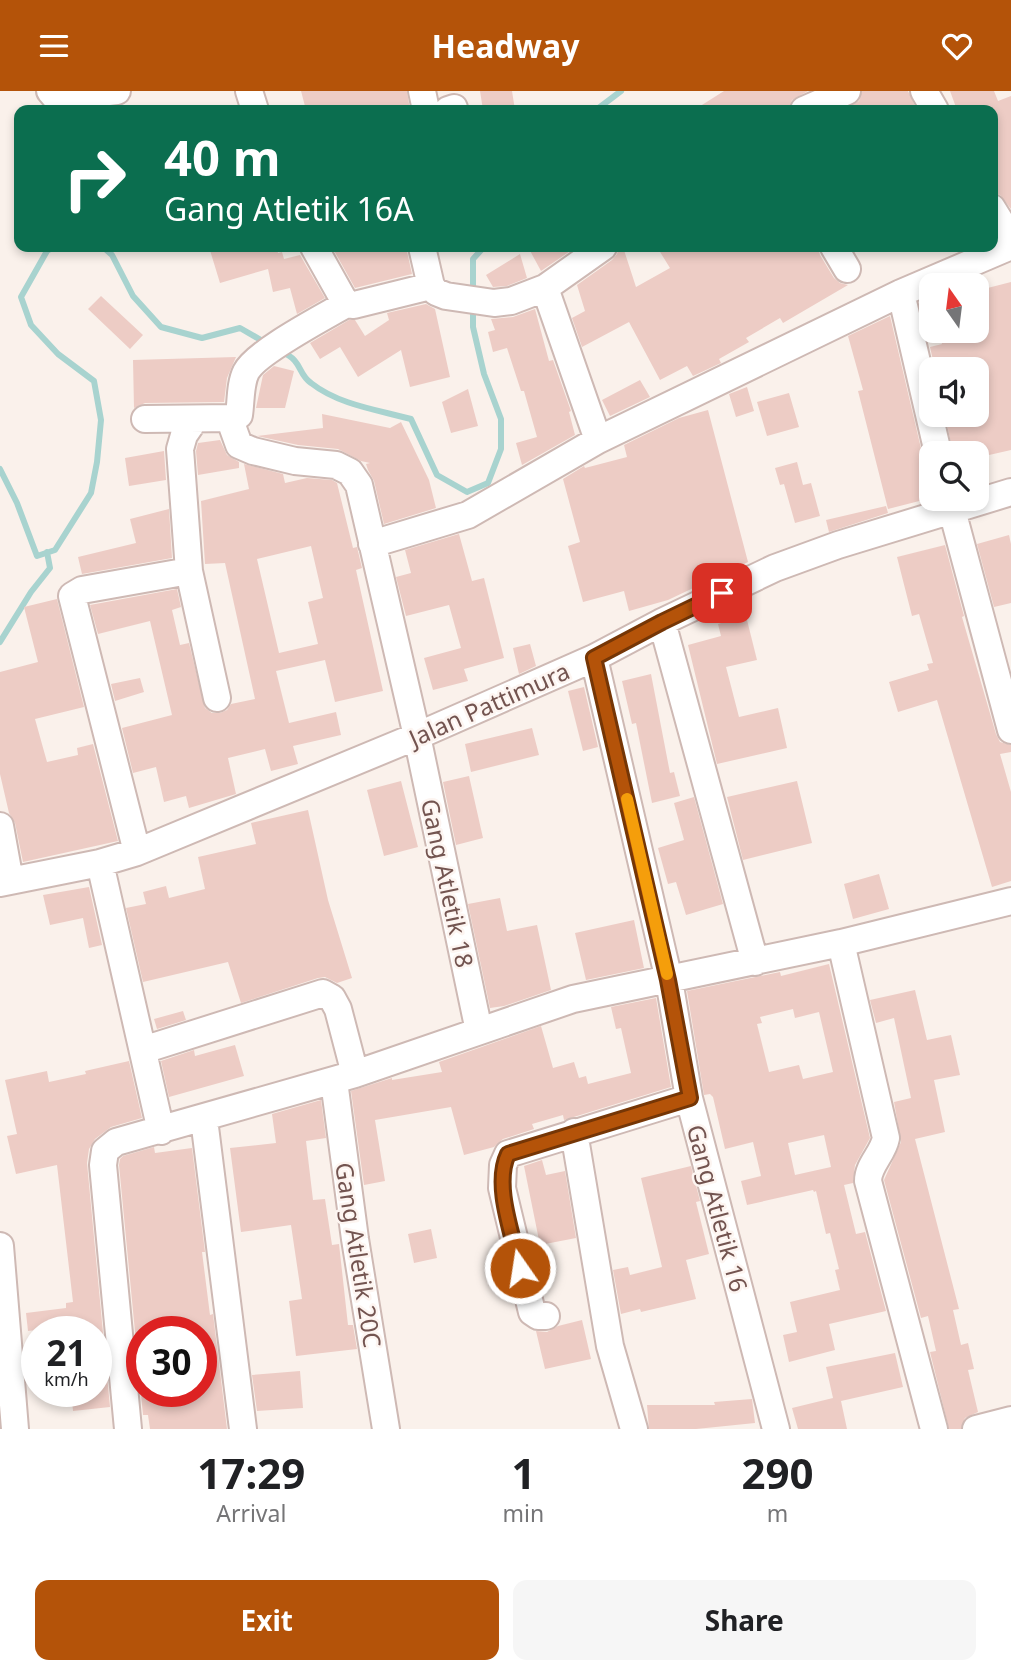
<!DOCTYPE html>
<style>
:root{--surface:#fff;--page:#f6f6f6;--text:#202124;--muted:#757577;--accent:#b45309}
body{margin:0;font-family:"Noto Sans",sans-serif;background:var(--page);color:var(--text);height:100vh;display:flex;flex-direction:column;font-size:26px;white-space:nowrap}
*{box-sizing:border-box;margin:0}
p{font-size:23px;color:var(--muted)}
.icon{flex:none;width:38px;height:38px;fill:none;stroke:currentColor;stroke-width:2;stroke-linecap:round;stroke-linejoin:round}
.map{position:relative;height:1338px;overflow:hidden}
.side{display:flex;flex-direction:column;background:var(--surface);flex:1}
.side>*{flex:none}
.top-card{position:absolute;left:14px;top:14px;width:984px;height:147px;border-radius:14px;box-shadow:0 4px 10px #0003;background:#0b6e4f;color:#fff;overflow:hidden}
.needle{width:46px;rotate:346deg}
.controls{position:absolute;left:919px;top:182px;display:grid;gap:14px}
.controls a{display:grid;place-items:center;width:70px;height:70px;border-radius:14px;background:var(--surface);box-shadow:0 4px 10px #0003;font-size:35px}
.speed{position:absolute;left:21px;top:1225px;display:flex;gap:14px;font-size:35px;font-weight:700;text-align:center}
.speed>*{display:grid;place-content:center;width:91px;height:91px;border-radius:50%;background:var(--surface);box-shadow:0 4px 10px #0003;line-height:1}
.speed small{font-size:18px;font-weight:400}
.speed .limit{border:10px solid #d22;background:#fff;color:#111}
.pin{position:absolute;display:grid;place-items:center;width:60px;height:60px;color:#fff;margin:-30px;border-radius:14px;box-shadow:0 4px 10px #0006}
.me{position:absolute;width:77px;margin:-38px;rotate:347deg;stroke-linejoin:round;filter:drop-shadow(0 0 5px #0008)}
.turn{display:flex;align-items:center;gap:24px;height:147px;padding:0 35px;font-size:32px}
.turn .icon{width:91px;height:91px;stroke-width:2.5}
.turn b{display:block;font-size:49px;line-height:60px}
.eta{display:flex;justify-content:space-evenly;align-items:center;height:119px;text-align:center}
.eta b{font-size:42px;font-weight:700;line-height:49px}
.primary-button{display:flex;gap:14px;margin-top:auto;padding:14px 35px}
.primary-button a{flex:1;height:80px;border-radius:14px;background:var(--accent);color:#fff;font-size:28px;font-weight:700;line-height:80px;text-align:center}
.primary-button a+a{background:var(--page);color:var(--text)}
header{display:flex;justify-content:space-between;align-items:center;height:91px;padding:0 35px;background:var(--accent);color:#fff;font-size:32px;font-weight:700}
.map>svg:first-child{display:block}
</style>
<header><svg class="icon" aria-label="menu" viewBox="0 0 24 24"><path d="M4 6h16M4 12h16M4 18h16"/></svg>Headway<svg class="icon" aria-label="heart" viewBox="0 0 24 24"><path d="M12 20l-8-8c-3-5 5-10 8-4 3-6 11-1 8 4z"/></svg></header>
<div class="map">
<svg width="1011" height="1338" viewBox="0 0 1011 1338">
<rect width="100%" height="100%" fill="#faf1eb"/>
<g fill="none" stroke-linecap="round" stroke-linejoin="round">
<path stroke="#a8d3cf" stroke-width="6" d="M 596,19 L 621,0
M 103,156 L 112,164 L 133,205 L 161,236 L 202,247 L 240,237 L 266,252
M 473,202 L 473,168 L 484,156
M 282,261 C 303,270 297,282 311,292 C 339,314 378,319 411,328 L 437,384 L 467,401 L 488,392 L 501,358 L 501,328 L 484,283 L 473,236 L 473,216
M 0,378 L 17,412 L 37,465 L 55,459 L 91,402 L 97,371 L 101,329 L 94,290 L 58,263 L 31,234 L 21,206 L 47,160 L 53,156
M 0,551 L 31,501 L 50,477 L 47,461"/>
</g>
<path fill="#edccc5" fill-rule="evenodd" d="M 301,0 L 407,0 L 410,19 L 306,19 Z
M 480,0 L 512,0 L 515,19 L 483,19 Z
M 724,0 L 808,0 L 792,9 L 789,19 L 694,19 Z
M 862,0 L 908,0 L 917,19 L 842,19 L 859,10 Z
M 950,0 L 994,0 L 998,10 L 1011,5 L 1011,118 L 1000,104 L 992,101 L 992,19 L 957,19 Z
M 209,156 L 277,156 L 278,162 L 282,161 L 284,168 L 300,164 L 325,207 L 297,223 L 290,197 L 273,201 L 268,178 L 220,192 Z
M 332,156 L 406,156 L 412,183 L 355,197 Z
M 528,156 L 576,156 L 541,180 Z
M 619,156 L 623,156 L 636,196 L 670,177 L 657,156 L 818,156 L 820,164 L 834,187 L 840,192 L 848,194 L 783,232 L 780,227 L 746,247 L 749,251 L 719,268 L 721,272 L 693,285 L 687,275 L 660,289 L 629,231 L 582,256 L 572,227 L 585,220 L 577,194 L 612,169 L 617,163 Z
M 520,163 L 527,187 L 507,195 L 493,196 L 486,184 Z
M 1011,191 L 1011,359 L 976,367 L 976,362 L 953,362 L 945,324 L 976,324 L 976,278 L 935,278 L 930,256 L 942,253 L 938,240 L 976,240 L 976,200 Z
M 101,205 L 143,244 L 130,258 L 88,218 Z
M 426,213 L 435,218 L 450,286 L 410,296 L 401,259 L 358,286 L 340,256 L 320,268 L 310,252 L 349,229 L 355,229 L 365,245 L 389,229 L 387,222 Z
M 535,218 L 549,270 L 553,269 L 571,320 L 569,321 L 575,344 L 522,374 L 516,352 L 537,346 L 524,300 L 521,300 L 507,257 L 493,261 L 488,241 L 495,239 L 491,228 L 513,226 Z
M 890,225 L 923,366 L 931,376 L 931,407 L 888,418 L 858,300 L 863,299 L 848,245 Z
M 236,266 L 227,287 L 224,311 L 145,312 L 134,317 L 133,269 Z
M 274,275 L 294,280 L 285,317 L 256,317 L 263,284 Z
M 640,289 L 650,306 L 610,325 L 602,309 Z
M 747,296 L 754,320 L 736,326 L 729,303 Z
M 468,298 L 478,335 L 451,342 L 442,311 Z
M 789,302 L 799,336 L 767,345 L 757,311 Z
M 708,319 L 748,471 L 668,509 L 629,520 L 624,500 L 583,511 L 568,455 L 580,451 L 563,388 L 584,375 L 585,377 L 627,366 L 624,354 L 679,327 Z
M 322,323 L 390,337 L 401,331 L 429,389 L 436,417 L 384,433 L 374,390 L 368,379 L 366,373 L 370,372 L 361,370 L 338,358 L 298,354 L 257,345 L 323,337 Z
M 220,349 L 227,364 L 239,371 L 239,377 L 198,384 L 196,360 L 198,352 Z
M 164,360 L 166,389 L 129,395 L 125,367 Z
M 797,371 L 803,394 L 811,392 L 820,425 L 795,432 L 784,393 L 780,394 L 775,377 Z
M 244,373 L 283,383 L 285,392 L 307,387 L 332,389 L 337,392 L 353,457 L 357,456 L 362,477 L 356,479 L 383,600 L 335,611 L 325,569 L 276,580 L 289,632 L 336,621 L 341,644 L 293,655 L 298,673 L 271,680 L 265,658 L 228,667 L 236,703 L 189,717 L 186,705 L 164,711 L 156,676 L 133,682 L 122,637 L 172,624 L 150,530 L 98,543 L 90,514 L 177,498 L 181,516 L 172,519 L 180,554 L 189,552 L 205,617 L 212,622 L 220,622 L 227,619 L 231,613 L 255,608 L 225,472 L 205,473 L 201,410 L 249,398 ZM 311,455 L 323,507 L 308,511 L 318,553 L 279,562 L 257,468 Z
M 886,415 L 888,422 L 829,441 L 826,429 Z
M 169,418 L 172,467 L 82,483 L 78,466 L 136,452 L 130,428 Z
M 459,443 L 472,490 L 484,487 L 504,567 L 464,578 L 468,590 L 433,599 L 424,567 L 461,557 L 449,514 L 406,525 L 396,486 L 411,482 L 405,459 Z
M 1009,444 L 1011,453 L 1011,512 L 994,516 L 977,453 Z
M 945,454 L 964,525 L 962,526 L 996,643 L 1000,651 L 1011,654 L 1011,661 L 1000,663 L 1011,701 L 1011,790 L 992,796 L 937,609 L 898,621 L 889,591 L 929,579 L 927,573 L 933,572 L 919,523 L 912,525 L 897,466 Z
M 57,508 L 84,616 L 35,628 L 47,671 L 78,664 L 77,657 L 93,653 L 118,750 L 23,771 L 15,732 L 9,722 L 0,683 L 0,581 L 38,571 L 24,516 Z
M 746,525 L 757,569 L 726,576 L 739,626 L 778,617 L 787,657 L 717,673 L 688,554 L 721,545 L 718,533 Z
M 530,553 L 536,575 L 519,583 L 513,557 Z
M 651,583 L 670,682 L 674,681 L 680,705 L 652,712 L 636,632 L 632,633 L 622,590 Z
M 140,587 L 144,601 L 115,610 L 111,593 Z
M 584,596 L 598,656 L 583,660 L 568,600 Z
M 532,637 L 539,664 L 471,681 L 465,653 Z
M 469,685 L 483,747 L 456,754 L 443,691 Z
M 401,690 L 418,756 L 384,765 L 367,699 Z
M 797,690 L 812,752 L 743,769 L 727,706 Z
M 694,706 L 723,813 L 686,824 L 676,791 L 668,793 L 658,757 L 684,749 L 674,712 Z
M 308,719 L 328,809 L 352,887 L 337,892 L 325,886 L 318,887 L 241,912 L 228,871 L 143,891 L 126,817 L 146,813 L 143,801 L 166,795 L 169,807 L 205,798 L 198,766 L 256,753 L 251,732 Z
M 879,783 L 889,818 L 853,828 L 844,793 Z
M 89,796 L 102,854 L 89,857 L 83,827 L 50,834 L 43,804 Z
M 500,807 L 507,840 L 537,834 L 551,899 L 504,915 L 490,917 L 468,813 Z
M 634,829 L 644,877 L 586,889 L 575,842 Z
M 829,873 L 870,1047 L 855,1074 L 853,1092 L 844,1094 L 856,1143 L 865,1141 L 886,1220 L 829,1233 L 835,1259 L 789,1271 L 783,1244 L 797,1241 L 790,1211 L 840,1199 L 835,1179 L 839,1178 L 830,1142 L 826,1143 L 816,1100 L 814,1101 L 813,1099 L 747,1114 L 741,1090 L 761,1085 L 753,1051 L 725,1058 L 713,1006 L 710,1003 L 704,1004 L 687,900 L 780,881 L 781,885 ZM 793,918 L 795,927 L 819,921 L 833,981 L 803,988 L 799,974 L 769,981 L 757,933 L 762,932 L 760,926 ZM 824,1044 L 831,1076 L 795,1084 L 788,1052 Z
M 915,899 L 927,949 L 951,944 L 960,984 L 934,989 L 945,1041 L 915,1048 L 959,1218 L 953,1219 L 961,1254 L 968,1252 L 974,1278 L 968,1279 L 978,1321 L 965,1327 L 961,1338 L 949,1338 L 930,1261 L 936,1260 L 928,1225 L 921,1227 L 884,1089 L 901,1051 L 894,1011 L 911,1007 L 894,927 L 876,932 L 870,909 Z
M 656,907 L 671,996 L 564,1029 L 563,1024 L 532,1033 L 534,1038 L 503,1048 L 494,1056 L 464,1064 L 451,1016 L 375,1029 L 385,1090 L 364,1094 L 351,1000 L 392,987 L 392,989 L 442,981 L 439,971 L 541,935 L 553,977 L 574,971 L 579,987 L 586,985 L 588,993 L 631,982 L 621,937 L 616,938 L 611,916 Z
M 183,920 L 186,929 L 157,938 L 154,928 Z
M 235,954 L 244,985 L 169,1006 L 161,970 L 194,959 L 195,965 Z
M 129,970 L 142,1027 L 111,1036 L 95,1048 L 89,1058 L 87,1072 L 110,1316 L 73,1320 L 71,1300 L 96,1300 L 96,1241 L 63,1241 L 62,1236 L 28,1240 L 26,1222 L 66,1217 L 66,1212 L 73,1211 L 57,1074 L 16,1083 L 7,1045 L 17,1043 L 5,989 L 47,980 L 49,991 L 86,983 L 85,980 Z
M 321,1009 L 326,1047 L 306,1050 L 313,1109 L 325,1108 L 332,1154 L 339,1153 L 348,1234 L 353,1234 L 357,1258 L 296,1265 L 289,1210 L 302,1208 L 291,1134 L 241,1141 L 230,1057 L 276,1052 L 272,1023 Z
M 154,1056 L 155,1062 L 192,1057 L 205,1161 L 202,1161 L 210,1224 L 213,1223 L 227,1338 L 150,1338 L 148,1324 L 143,1324 L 119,1074 L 120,1068 L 123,1065 ZM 142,1241 L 201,1241 L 201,1300 L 142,1300 Z
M 542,1069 L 546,1084 L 565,1080 L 576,1147 L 540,1154 L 524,1075 Z
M 691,1075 L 700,1110 L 696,1111 L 709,1163 L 686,1169 L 696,1208 L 641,1221 L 640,1218 L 621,1223 L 613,1179 L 628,1176 L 630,1184 L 662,1176 L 641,1087 Z
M 431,1138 L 437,1167 L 414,1172 L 408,1143 Z
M 582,1229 L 591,1268 L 545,1278 L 536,1240 L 547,1241 L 558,1235 Z
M 895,1262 L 903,1296 L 841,1310 L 847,1338 L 798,1338 L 792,1317 L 833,1307 L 826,1276 Z
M 300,1280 L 303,1317 L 257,1320 L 252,1284 Z
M 752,1308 L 755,1332 L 696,1338 L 649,1338 L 647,1314 L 715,1314 L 714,1311 Z"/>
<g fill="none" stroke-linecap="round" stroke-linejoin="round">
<defs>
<path id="minor" d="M 50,0 L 56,7 L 117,0
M 249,0 L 255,19
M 422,0 L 426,19
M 924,0 L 935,19
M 448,19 L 454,17
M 804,19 L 847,0
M 992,117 L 1011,148
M 314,156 L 346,213 L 354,214 L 431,195
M 422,156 L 431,195 L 436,201 L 446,205 L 494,212 L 511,210 L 545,197 L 603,156
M 834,156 L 847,178
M 545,197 L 598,349
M 901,202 L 938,362
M 145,328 L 234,327 L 239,324 C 241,311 240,293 246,281 C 256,261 324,226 346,213
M 230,329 L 239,354 L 253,360 L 295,370 L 336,374 L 350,381 L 359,394 L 417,645 L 479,940
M 949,408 L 1011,639
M 372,453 L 468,424 L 598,349 L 901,202 L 1011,155
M 189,480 L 217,607
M 662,531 L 755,871
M 594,567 L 669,889 L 689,1007 L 776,1338
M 0,735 L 10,790
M 137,761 L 72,505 L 82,499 L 189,480 L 180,358 L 184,344 L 195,328
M 100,772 L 161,1040
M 0,792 L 100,772 L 137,761 L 417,645 L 594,567 L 662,531 L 775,477 L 838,454 L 1011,401
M 841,852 L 1011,810
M 143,959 L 323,902 L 332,907 L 338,918 L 355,983
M 334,990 L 355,1148 L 386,1338
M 204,1028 L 243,1338
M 574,1041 L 610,1255 L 634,1338
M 0,1155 L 15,1338
M 546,1225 L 538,1225 L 532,1221 L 502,1097 L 503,1074 L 508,1063 L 689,1007
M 128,1338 L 103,1074 L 105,1060 L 116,1051 L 355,983 L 573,908 L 841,852 L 886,1047 C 883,1063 868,1074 868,1090 L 934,1338
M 976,1338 L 1011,1329"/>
</defs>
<use href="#minor" stroke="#ceb9b4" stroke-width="30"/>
<use href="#minor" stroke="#fff" stroke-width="26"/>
</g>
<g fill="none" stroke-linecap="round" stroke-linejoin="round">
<defs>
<path id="route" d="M 520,1177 C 513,1144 493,1094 508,1063 L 690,1007 L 668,889 L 594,567 L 662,531 L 722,502"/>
</defs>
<use href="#route" stroke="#753606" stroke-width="18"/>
<use href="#route" stroke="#b45309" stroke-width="12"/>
<path stroke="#f59e0b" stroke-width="12" d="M 627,708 L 667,883"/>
</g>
<g text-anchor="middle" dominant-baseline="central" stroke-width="5" stroke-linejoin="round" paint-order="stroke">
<g font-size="24" fill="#735450" stroke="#fdf5f1">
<text transform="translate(489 613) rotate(-24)">Jalan Pattimura</text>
<text transform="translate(448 792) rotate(78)">Gang Atletik 18</text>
<text transform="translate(718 1117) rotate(75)">Gang Atletik 16</text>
<text transform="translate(359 1164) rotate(81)">Gang Atletik 20C</text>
</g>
</g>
</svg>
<div class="controls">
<a><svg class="needle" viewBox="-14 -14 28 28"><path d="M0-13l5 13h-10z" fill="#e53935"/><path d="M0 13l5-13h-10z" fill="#757577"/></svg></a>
<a><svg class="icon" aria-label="sound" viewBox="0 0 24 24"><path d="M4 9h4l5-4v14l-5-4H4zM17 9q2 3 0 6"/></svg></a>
<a><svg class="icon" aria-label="search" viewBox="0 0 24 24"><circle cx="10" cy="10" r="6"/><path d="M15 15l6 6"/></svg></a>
</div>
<div class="speed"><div>21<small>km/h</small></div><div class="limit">30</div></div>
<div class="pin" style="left:722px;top:502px;background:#d93025"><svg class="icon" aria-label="arrive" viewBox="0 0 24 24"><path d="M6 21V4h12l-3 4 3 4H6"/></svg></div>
<svg class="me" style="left:520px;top:1177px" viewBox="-20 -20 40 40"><circle r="17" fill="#b45309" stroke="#fff" stroke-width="3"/><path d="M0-11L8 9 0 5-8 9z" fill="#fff"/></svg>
<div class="top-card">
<div class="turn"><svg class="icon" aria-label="right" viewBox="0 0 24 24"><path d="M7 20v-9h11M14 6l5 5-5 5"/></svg><div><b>40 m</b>Gang Atletik 16A</div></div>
</div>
</div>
<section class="side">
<div class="eta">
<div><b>17:29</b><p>Arrival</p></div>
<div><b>1</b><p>min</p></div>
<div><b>290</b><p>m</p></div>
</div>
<div class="primary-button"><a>Exit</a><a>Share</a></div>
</section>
